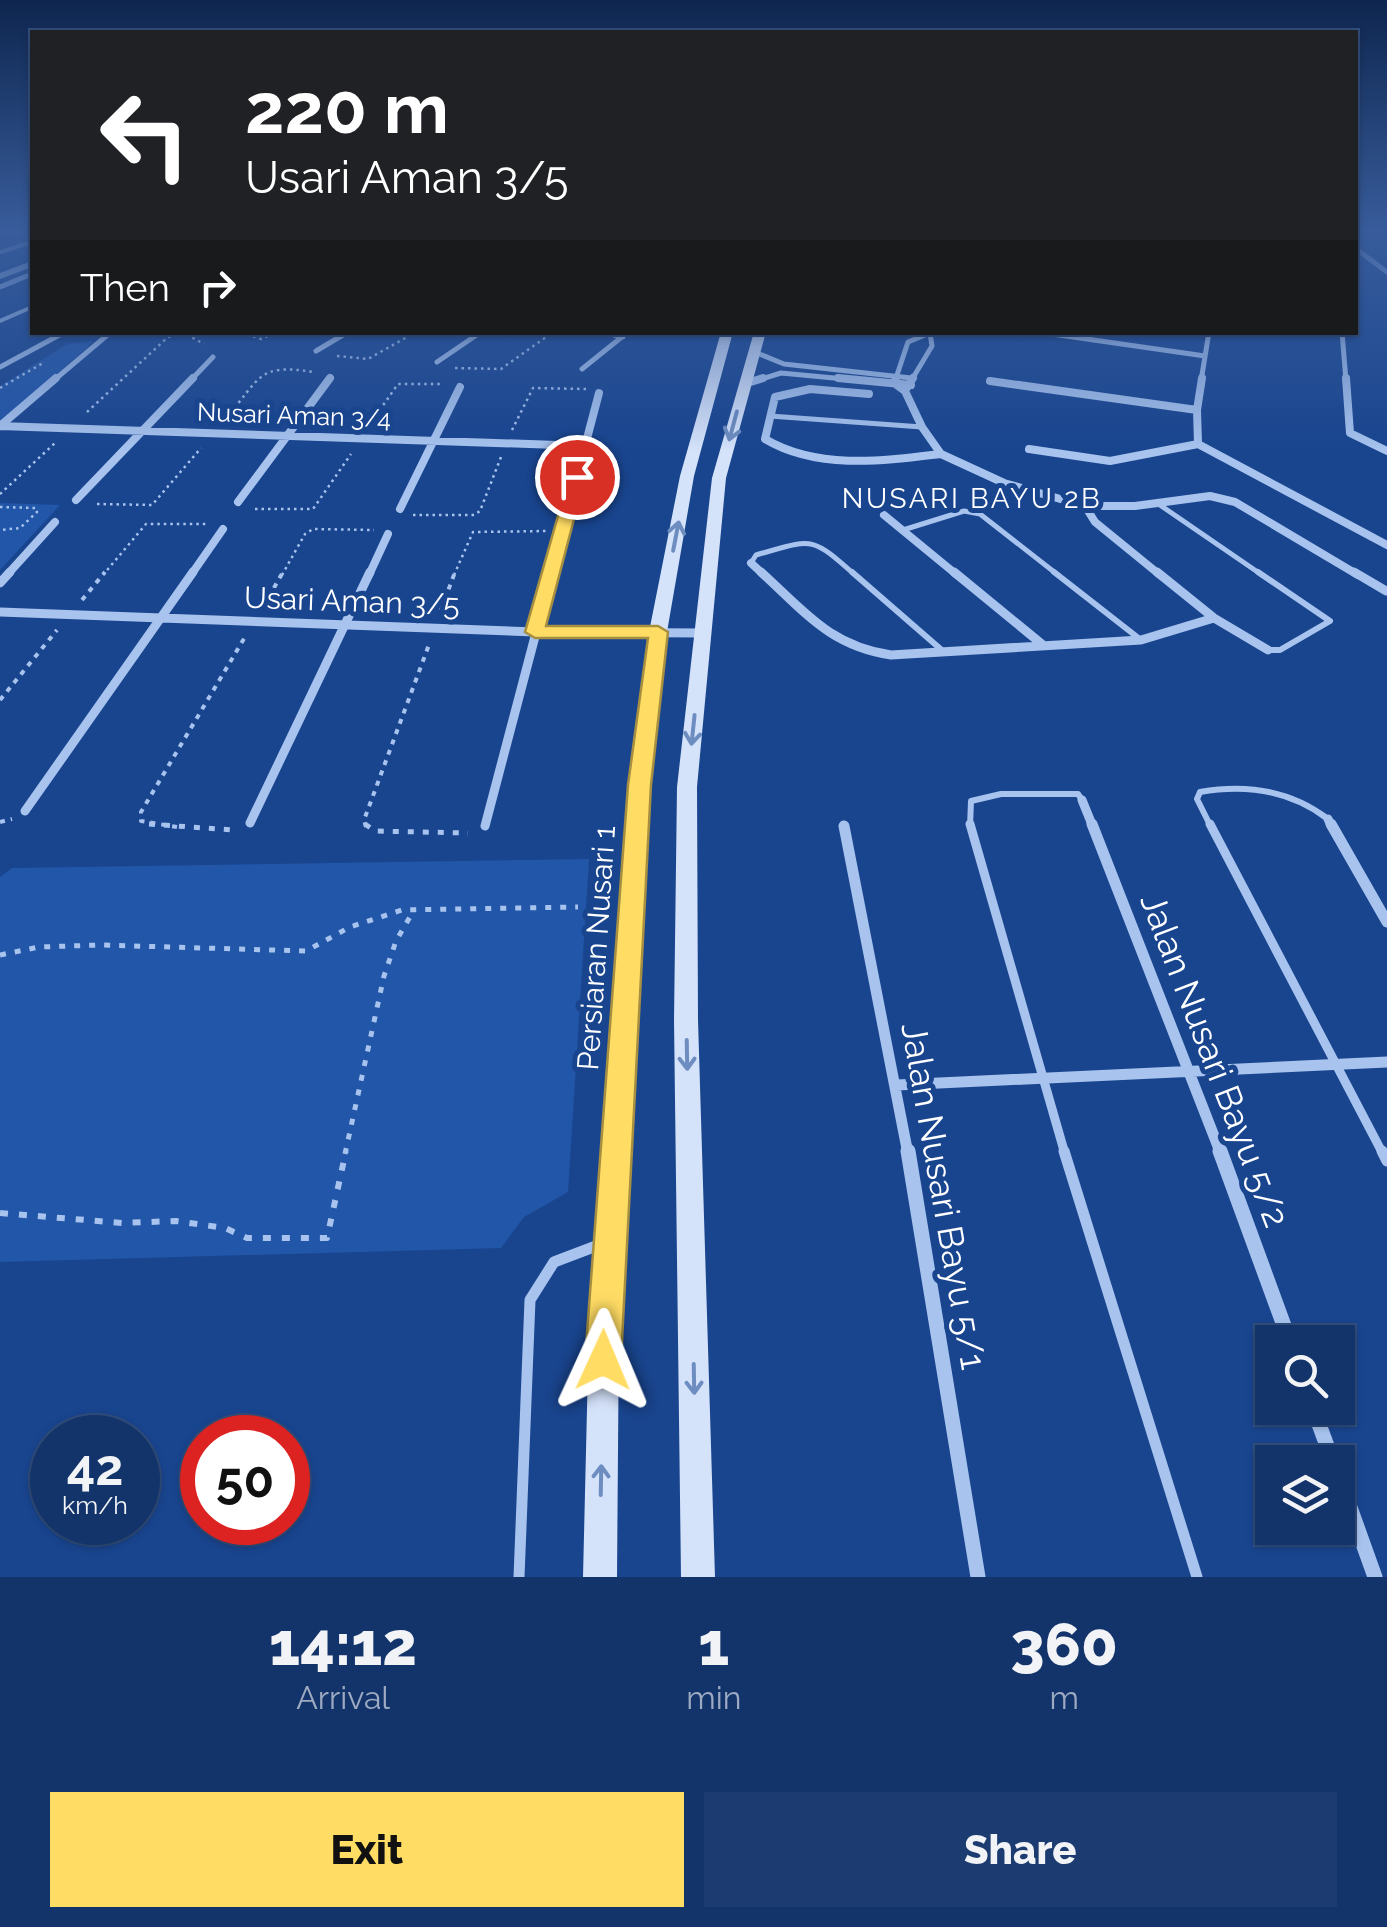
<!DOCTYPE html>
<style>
:root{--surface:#13346b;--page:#1c3c71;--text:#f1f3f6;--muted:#9daac1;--line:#324f7e;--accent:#ffdc64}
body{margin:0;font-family:Raleway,sans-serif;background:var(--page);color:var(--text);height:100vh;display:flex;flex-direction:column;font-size:38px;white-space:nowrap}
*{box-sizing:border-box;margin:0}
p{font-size:32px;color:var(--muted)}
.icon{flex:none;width:55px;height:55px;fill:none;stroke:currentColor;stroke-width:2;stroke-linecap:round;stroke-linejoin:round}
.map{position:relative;height:1577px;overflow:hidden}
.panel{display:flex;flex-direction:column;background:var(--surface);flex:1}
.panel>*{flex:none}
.banner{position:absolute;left:30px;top:30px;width:1328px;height:305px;border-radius:0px;box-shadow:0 2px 8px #0004,0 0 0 2px var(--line);background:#202124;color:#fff;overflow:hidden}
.buttons{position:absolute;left:1255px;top:1325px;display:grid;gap:20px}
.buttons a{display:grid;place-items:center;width:100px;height:100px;border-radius:0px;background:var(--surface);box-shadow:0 2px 8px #0004,0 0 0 2px var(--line);font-size:50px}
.speed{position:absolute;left:30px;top:1415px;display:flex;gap:20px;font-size:50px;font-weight:700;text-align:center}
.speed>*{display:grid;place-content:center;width:130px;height:130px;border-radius:50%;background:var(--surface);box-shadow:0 2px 8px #0004,0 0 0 2px var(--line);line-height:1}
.speed small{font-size:25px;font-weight:400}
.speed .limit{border:15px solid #d22;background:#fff;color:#111}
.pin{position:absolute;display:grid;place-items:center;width:85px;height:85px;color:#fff;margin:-42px;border:5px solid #fff;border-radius:50%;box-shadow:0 2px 10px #0007}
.me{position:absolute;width:110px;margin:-55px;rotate:1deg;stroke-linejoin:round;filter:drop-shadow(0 0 8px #0008)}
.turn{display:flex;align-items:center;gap:35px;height:210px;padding:0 50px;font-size:45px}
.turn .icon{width:130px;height:130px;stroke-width:2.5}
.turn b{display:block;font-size:70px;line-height:85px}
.then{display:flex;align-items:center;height:95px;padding:0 50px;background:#0003;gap:20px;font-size:38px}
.eta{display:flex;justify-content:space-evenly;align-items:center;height:170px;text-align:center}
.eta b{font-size:60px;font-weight:800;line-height:70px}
.primary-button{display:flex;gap:20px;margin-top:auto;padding:20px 50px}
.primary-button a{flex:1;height:115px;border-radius:0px;background:var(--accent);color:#111;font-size:40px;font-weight:800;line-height:115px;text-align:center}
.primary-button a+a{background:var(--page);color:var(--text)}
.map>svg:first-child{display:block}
</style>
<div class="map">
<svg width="1387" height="1577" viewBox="0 0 1387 1577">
<rect width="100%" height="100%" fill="#19458f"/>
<path fill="#2256a8" d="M 93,341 L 87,348 L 0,421 L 0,386 L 67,344 Z
M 0,503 L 60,505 L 0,570 Z
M 589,859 L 568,1192 L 524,1217 L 501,1248 L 0,1262 L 0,877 L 12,868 Z"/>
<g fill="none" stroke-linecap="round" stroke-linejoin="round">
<path stroke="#a7c3ee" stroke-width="2.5" stroke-dasharray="2.5 4" stroke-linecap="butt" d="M 241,332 L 261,339 L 277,332
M 337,356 L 368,359 L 416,332
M 455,368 L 501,369 L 553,332
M 0,388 L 43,363
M 87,412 L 168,337 L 184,333 L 204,344
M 226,418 C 261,378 257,363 313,372
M 372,421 L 398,384 L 442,384
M 512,430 L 533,388 L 586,389
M 0,494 L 55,443
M 97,504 L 152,505 L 201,448
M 0,507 L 36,508 L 37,512 L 20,528 L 0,530
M 255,509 L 313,509 L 351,454
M 413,515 L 474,515 L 480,511 L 501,457
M 103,575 L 146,524 L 207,524
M 282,575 L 305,534 L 313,529 L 374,530
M 454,575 L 473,532 L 548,531"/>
<path stroke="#a7c3ee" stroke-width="4" stroke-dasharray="5 6" stroke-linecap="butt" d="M 82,600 L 105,572
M 263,607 L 283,572
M 441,610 L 455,572
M 0,700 L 57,630
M 0,822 L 12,819
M 177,827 L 141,821 L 141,812 L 245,637
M 366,827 L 364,820 L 430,642"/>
<path stroke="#a7c3ee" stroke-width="5" stroke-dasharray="6 9" stroke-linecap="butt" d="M 149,824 L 233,830
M 365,824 L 375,831 L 468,833
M 0,955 L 39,947 L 100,945 L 306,951 L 350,927 L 402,910 L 578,907
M 345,1154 L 384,976 L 396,941 L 414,910"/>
<path stroke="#a7c3ee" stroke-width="6" stroke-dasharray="8 11" stroke-linecap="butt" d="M 0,1213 L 122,1223 L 176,1221 L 225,1228 L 247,1238 L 327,1238 L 346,1151"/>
<path stroke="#a7c3ee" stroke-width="4" d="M 0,231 L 32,232
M 0,252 L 32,242
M 0,321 L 32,307"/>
<path stroke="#a7c3ee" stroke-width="5" d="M 770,416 L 922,427
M 1157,503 L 1262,575
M 903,530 L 964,511 L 980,514 L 1058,575
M 751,563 L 756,555 C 813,539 810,535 855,575"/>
<path stroke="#a7c3ee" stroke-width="6" d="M 852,572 L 944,652
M 1054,572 L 1141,640
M 1258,572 L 1330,621 L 1280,650 L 1268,650
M 970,827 L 971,801 L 1001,794 L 1078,794 L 1082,800
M 1211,827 L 1197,799 L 1200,792 C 1246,784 1290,790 1328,819"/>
<path stroke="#a7c3ee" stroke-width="9" d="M 970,824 L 1065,1154
M 1210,824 L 1383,1154"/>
<path stroke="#a7c3ee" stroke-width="11" d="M 1064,1151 L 1197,1577
M 1382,1151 L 1387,1161
M 519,1577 L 530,1300 L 554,1262 L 604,1243"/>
<path stroke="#a7c3ee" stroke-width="5" d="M 1355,248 L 1387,272
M 0,287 L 32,274
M 601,332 L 623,337
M 1038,332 L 1205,356
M 1342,332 L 1346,381
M 316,351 L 348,332
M 752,351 L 784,364 L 911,378
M 437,362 L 481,332
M 0,367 L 65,332
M 582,369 L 628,332
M 53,381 L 111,332
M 190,381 L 213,357
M 328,381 L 331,377
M 755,381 L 781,373 L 866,381
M 895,381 L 908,342 L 930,333 L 932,346 L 911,381
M 1201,381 L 1209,332"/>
<path stroke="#a7c3ee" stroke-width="8" d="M 838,378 L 911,385
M 896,378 L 894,383 L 905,391 L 913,378
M 1202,378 L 1197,410 L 1198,444 L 1387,545
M 1346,378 L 1350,433 L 1387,451
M 990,381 L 1197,410
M 744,384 L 763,378
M 905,391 L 922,427 L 941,454 L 1004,483 L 1085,506 L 1135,506 L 1210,496 L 1235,502 L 1358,575
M 869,394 L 810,389 L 775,397 L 765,439 C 817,470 883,461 941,454
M 0,426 L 586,446
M 0,426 L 56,378
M 1029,449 L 1110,461 L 1198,444
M 76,500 L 193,378
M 238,502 L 330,378
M 1085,506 L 1095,522 L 1160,575
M 400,509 L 460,387
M 884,515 L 957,575
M 751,563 L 764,575
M 7,575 L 55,522
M 191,575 L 223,529
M 369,575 L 388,534
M 551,575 L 599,393"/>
<path stroke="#a7c3ee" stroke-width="9" d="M 761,572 C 805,612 830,646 891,655 L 1141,640 L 1214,618
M 954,572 L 1043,645
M 1157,572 L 1214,618 L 1268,650
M 1354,572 L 1386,591
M 0,583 L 10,572
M 0,612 L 535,632 L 703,633
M 1082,800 L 1093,827
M 25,811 L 193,572
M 1328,819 L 1332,827
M 250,823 L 370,572
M 485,826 L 552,572"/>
<path stroke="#a7c3ee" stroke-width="11" d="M 1092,824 L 1221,1154
M 1331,824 L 1387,922
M 844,826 L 908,1154
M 897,1085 L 1387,1062"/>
<path stroke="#a7c3ee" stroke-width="15" d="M 908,1151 L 978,1577
M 1220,1151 L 1290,1342
M 1313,1408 L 1333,1462
M 1338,1474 L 1375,1577"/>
<path fill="#a7c3ee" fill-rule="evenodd" d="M 32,261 L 32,267 L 0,279 L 0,273 Z"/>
<path fill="#d4e2fa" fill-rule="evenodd" d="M 721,332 L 733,332 L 694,476 L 667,632 L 649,785 L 619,1325 L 617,1577 L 583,1577 L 589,1325 L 629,785 L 649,632 L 680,476 Z
M 754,332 L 766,332 L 726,478 L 697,787 L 698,1020 L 715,1577 L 681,1577 L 674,1020 L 677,787 L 712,478 Z"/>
</g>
<defs><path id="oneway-shaft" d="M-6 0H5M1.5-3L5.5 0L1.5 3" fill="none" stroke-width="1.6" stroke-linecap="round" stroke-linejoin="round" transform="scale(2.5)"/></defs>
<g stroke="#6d8cbf">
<use href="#oneway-shaft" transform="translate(733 426) rotate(105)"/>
<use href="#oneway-shaft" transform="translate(676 536) rotate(-79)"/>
<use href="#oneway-shaft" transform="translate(693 730) rotate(96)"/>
<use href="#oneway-shaft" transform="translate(687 1055) rotate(89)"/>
<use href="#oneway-shaft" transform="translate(694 1379) rotate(89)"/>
<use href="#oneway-shaft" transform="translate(601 1480) rotate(-89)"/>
</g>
<linearGradient id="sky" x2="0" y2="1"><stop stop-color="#0e264f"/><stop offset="0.51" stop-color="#385c9b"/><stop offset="1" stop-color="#385c9b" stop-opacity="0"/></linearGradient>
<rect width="1387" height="451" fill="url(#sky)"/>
<path fill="#ffdc64" stroke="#a68f41" stroke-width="2.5" d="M 577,472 L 585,477 L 546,626 L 658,626 L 668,632 L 651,785 L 621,1360 L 615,1372 L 603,1378 L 591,1372 L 585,1360 L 628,785 L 648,638 L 535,638 L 525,632 L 569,477 Z"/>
<g text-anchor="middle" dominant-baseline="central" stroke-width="10" stroke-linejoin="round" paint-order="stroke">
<g font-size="25" fill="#fff" stroke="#19458f">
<text transform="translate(294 415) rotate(2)">Nusari Aman 3/4</text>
</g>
<g font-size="28" letter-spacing="2.5" fill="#fff" stroke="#19458f">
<text x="972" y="498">NUSARI BAYU 2B</text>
</g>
<g font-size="30" fill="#fff" stroke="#19458f">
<text transform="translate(352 601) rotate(2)">Usari Aman 3/5</text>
<text transform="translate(596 948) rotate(-86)">Persiaran Nusari 1</text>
</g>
<g font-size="35" fill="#fff" stroke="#19458f">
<text transform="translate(1215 1060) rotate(69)">Jalan Nusari Bayu 5/2</text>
<text transform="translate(944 1196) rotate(80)">Jalan Nusari Bayu 5/1</text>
</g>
</g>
</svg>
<div class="buttons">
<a><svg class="icon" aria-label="search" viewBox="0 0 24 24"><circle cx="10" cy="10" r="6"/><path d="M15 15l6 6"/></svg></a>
<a><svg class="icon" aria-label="layers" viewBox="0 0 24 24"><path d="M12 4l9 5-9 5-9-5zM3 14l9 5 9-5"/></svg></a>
</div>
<div class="speed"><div>42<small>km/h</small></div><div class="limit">50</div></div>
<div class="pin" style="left:577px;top:477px;background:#d93025"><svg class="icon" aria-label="arrive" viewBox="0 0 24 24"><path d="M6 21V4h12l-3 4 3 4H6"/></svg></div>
<svg class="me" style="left:603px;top:1360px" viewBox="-20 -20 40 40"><path d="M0-17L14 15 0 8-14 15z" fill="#ffdc64" stroke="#fff" stroke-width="4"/></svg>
<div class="banner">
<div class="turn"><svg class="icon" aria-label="left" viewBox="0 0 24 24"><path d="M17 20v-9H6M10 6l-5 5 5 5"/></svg><div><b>220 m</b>Usari Aman 3/5</div></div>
<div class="then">Then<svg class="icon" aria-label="right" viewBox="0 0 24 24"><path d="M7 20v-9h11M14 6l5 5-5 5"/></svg></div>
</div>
</div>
<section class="panel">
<div class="eta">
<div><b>14:12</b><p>Arrival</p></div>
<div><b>1</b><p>min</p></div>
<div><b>360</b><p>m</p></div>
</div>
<div class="primary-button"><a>Exit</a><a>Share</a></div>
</section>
